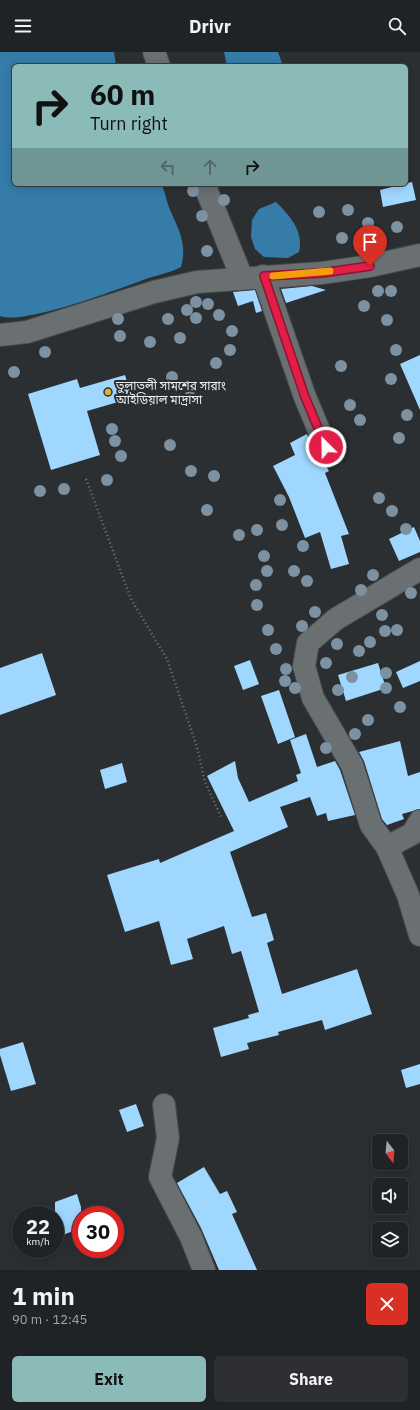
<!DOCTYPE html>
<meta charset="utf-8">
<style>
:root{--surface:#202326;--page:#2d2f32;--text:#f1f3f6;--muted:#a2a4a7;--line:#3d4043;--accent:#8bbbb9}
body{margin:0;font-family:"IBM Plex Sans","Noto Sans Bengali",sans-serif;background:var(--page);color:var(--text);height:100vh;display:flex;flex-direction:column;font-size:15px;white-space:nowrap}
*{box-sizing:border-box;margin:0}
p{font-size:13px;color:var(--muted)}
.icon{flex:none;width:22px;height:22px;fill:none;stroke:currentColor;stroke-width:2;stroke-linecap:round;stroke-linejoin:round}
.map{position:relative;height:1218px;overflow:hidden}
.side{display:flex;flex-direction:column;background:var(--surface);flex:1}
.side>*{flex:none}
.hud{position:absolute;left:12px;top:12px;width:396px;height:122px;border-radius:6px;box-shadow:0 2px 10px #0003,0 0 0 1px var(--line);background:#8bbbb9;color:#111;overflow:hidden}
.needle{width:26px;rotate:164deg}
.fabs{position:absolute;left:372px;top:1082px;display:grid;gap:8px}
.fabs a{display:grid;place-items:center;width:36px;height:36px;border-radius:6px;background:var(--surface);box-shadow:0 2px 10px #0003,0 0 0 1px var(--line);font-size:20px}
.speed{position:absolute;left:12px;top:1154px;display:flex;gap:8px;font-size:20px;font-weight:700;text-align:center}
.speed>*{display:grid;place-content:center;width:52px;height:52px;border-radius:50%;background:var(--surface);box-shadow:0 2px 10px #0003,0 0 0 1px var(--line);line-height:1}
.speed small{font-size:10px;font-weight:400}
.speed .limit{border:6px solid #d22;background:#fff;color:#111}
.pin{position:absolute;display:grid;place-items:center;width:34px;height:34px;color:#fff;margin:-41px -17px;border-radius:50% 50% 50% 0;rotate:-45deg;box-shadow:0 0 4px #0007}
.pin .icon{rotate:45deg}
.me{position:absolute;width:44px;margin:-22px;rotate:337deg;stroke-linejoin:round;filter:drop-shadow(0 0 3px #0008)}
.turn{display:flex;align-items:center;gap:14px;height:84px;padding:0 12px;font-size:18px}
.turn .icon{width:52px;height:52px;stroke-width:2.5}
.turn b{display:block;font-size:28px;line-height:34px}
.lanes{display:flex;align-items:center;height:38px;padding:0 12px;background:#0003;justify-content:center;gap:20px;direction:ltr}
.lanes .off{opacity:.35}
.round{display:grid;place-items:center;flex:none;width:42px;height:42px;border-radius:6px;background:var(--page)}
.overview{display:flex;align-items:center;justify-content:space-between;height:68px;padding:0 12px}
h1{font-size:24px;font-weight:800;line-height:30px}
.primary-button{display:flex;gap:8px;margin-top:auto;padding:8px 12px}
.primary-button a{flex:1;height:46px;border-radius:6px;background:var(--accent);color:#111;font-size:16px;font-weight:800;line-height:46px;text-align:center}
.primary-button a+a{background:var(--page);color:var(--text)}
header{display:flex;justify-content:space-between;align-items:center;height:52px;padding:0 12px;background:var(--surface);font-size:18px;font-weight:800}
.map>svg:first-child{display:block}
</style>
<header><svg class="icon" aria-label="menu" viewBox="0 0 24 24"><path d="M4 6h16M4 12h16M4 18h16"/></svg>Drivr<svg class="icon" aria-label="search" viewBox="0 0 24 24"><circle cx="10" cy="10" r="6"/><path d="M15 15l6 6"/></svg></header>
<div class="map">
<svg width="420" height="1218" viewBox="0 0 420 1218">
<rect width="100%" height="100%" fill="#2b2f32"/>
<path fill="#357ca9" d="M 0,0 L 114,0 L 116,14 L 14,14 L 14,132 L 161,132 C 165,139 166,146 168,153 C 177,175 188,190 181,215 C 168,222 156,223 143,228 C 116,238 25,273 0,264 Z
M 224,0 L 278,0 L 283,14 L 227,14 Z
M 276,150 C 290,164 304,179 299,200 L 288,206 L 264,205 L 255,197 L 251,185 L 252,168 L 259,157 Z"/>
<path fill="#a0d7fe" d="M 412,130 L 416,148 L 383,155 L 380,138 Z
M 312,234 L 326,238 L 286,251 L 281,237 Z
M 255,238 L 262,259 L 256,261 L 253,249 L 238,254 L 233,240 Z
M 420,303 L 420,358 L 400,312 Z
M 125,323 L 132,346 L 87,359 L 100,403 L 51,418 L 28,342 L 77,327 L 80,336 Z
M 307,382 L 315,400 L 322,407 L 329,419 L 325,421 L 349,482 L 341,484 L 349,512 L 331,517 L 320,480 L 305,486 L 289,445 L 273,414 L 295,403 L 290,391 Z
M 414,475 L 420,489 L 420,500 L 399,509 L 389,487 Z
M 42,601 L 56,643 L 0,663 L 0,616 Z
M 250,608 L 259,632 L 243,638 L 234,614 Z
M 420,609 L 420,629 L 403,636 L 396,620 Z
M 378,611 L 386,636 L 346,649 L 338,623 Z
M 279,638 L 295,685 L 278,692 L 261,644 Z
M 306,682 L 317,715 L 335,709 L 340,718 L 355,763 L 328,769 L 326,761 L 317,764 L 310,745 L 280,755 L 288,775 L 230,800 L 252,865 L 266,861 L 274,888 L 267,891 L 282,942 L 357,917 L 372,962 L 325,978 L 322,968 L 278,980 L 279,983 L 247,991 L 249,997 L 221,1005 L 213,976 L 249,966 L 248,963 L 259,960 L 241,899 L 232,902 L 224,874 L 187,887 L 193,907 L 171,913 L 159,869 L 125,880 L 107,823 L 159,807 L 160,811 L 234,779 L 207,724 L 235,709 L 238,726 L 249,750 L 298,729 L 296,723 L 301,721 L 290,688 Z
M 400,689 L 408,724 L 420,720 L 420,757 L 402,762 L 404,767 L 387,773 L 382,767 L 364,709 L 359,700 Z
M 122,711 L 127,730 L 105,737 L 100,718 Z
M 23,990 L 36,1032 L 11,1039 L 0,1003 L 0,997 Z
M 420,1012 L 420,1032 L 406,1036 L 401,1018 Z
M 136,1052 L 144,1074 L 127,1080 L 119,1058 Z
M 204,1115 L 220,1142 L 227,1139 L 237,1160 L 232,1162 L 257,1218 L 219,1218 L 201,1176 L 177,1131 Z
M 77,1142 L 81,1155 L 81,1176 L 55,1186 L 55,1150 Z"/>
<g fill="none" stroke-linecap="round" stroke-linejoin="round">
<defs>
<path id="minor" d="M 154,0 L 159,14
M 204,132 L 242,226
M 263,224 L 305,345 L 326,395
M 0,283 L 27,280 L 154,240 L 197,230 L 322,221 L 370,214 L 420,203
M 420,517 L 336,567 L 308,591 L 304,614 L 313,646 L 352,713 L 371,773 L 387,795 L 408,843 L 420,883
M 387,795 L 412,782 L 420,769
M 164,1053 L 168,1086 L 160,1125 L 191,1185 L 204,1218"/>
</defs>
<use href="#minor" stroke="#484b4e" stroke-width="24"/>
<path stroke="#73777a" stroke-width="2.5" stroke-dasharray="1 3" stroke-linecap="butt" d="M 86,427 L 131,547 L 167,607 L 197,695 L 205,730 L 222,767"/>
<use href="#minor" stroke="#6a6f72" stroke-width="22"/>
</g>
<g fill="#7c91a1">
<circle cx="193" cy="139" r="6"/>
<circle cx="224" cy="148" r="6"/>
<circle cx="348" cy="158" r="6"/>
<circle cx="319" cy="160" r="6"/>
<circle cx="202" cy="164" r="6"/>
<circle cx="368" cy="171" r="6"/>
<circle cx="397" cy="175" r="6"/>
<circle cx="342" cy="186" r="6"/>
<circle cx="366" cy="193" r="6"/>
<circle cx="207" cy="199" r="6"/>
<circle cx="378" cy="239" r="6"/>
<circle cx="391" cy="239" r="6"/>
<circle cx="196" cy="250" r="6"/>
<circle cx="208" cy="252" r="6"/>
<circle cx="364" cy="254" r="6"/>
<circle cx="187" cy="258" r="6"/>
<circle cx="219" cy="263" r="6"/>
<circle cx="196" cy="266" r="6"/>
<circle cx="118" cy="267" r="6"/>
<circle cx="168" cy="267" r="6"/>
<circle cx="387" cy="268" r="6"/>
<circle cx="232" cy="279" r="6"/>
<circle cx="120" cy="284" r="6"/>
<circle cx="180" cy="286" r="6"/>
<circle cx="150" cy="290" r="6"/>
<circle cx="230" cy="298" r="6"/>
<circle cx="396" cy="298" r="6"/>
<circle cx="45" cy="300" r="6"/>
<circle cx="216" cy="311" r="6"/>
<circle cx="341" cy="314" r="6"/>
<circle cx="14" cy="320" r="6"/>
<circle cx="172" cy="325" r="6"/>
<circle cx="391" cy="327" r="6"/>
<circle cx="190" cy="345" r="6"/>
<circle cx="350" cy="353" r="6"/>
<circle cx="407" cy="363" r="6"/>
<circle cx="360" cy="368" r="6"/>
<circle cx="112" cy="377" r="6"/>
<circle cx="399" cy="386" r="6"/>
<circle cx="115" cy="389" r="6"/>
<circle cx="170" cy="393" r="6"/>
<circle cx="121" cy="404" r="6"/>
<circle cx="191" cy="419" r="6"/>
<circle cx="214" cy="424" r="6"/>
<circle cx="107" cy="428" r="6"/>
<circle cx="64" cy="437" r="6"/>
<circle cx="40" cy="439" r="6"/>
<circle cx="379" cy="446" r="6"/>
<circle cx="280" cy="448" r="6"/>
<circle cx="207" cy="458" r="6"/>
<circle cx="392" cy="459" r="6"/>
<circle cx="282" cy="473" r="6"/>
<circle cx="406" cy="477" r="6"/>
<circle cx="257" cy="478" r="6"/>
<circle cx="239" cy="483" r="6"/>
<circle cx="303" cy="494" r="6"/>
<circle cx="264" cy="504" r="6"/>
<circle cx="267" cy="519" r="6"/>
<circle cx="294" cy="519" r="6"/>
<circle cx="373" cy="523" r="6"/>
<circle cx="307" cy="529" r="6"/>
<circle cx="256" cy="533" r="6"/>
<circle cx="361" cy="538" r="6"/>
<circle cx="411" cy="541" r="6"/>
<circle cx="257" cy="553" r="6"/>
<circle cx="315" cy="560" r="6"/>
<circle cx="382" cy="563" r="6"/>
<circle cx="302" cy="574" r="6"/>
<circle cx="268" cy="578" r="6"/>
<circle cx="397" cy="578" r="6"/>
<circle cx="385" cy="579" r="6"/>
<circle cx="370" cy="590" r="6"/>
<circle cx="337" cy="592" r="6"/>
<circle cx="276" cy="597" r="6"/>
<circle cx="359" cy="599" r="6"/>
<circle cx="326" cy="611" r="6"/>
<circle cx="286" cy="617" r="6"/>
<circle cx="386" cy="621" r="6"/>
<circle cx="352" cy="625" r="6"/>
<circle cx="285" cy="629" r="6"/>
<circle cx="295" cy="636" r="6"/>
<circle cx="386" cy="636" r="6"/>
<circle cx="338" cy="638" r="6"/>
<circle cx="400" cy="655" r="6"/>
<circle cx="368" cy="668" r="6"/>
<circle cx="355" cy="682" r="6"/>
<circle cx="326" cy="696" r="6"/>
</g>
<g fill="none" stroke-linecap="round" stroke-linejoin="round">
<defs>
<path id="route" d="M 326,395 L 305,345 L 264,224 L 322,221 L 370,214"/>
</defs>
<use href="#route" stroke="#92132f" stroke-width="10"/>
<use href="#route" stroke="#e11d48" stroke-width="7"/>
<path stroke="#f59e0b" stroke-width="7" d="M 273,224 L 330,219"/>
</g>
<circle fill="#dcb233" stroke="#2b2f32" stroke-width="1.5" cx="108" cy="340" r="4"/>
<g text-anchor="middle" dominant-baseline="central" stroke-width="4" stroke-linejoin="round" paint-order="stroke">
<g font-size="12" fill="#eceff1" stroke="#2b2f32" text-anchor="start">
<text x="116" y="333">তুলাতলী সামশের সারাং<tspan x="116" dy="14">আইডিয়াল মাদ্রাসা</tspan></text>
</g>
</g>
</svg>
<div class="fabs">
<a><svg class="needle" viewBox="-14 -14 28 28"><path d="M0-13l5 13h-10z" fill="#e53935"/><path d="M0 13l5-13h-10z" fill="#a2a4a7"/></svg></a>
<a><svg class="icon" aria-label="sound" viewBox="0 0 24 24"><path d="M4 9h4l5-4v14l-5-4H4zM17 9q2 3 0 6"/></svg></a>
<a><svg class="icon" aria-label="layers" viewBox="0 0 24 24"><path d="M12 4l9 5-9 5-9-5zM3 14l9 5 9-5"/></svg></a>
</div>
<div class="speed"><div>22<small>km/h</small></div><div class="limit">30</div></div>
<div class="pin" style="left:370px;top:214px;background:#d93025"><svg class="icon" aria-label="arrive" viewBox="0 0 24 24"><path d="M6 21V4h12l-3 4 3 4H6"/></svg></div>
<svg class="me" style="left:326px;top:395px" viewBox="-20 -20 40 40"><circle r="17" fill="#e11d48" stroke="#fff" stroke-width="3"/><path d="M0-11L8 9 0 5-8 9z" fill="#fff"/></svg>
<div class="hud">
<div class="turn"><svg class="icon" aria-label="right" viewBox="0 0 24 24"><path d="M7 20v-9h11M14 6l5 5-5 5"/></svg><div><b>60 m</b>Turn right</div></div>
<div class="lanes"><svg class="icon off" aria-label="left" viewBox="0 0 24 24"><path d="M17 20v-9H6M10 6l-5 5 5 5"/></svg><svg class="icon off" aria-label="ahead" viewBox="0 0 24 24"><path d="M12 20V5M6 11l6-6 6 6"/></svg><svg class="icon" aria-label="right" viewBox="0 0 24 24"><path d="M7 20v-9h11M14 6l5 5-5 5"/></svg></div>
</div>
</div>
<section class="side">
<div class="overview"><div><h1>1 min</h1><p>90 m · 12:45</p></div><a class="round" style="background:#d93025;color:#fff"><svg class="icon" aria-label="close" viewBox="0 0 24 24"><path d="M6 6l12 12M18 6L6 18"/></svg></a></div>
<div class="primary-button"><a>Exit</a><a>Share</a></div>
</section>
